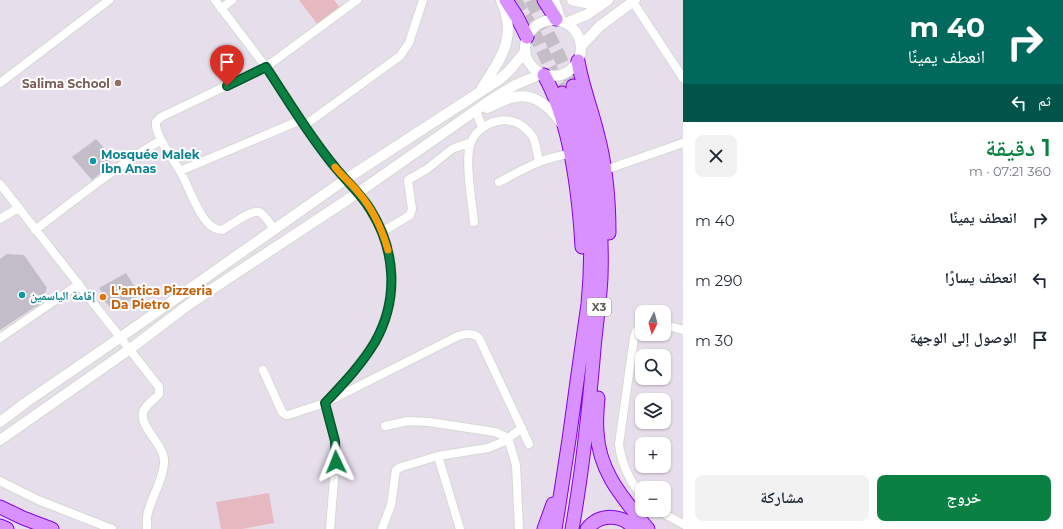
<!DOCTYPE html>
<html lang="ar">
<meta charset="utf-8">
<style>
:root{--surface:#fff;--page:#f2f2f3;--text:#1f2937;--muted:#747a83;--accent:#0b8043}
body{margin:0;font-family:Montserrat,"Noto Naskh Arabic",sans-serif;background:var(--page);color:var(--text);direction:rtl;height:100vh;display:flex;flex-direction:column;font-size:15px;white-space:nowrap}
*{box-sizing:border-box;margin:0}
p{font-size:13px;color:var(--muted)}
.icon{flex:none;width:22px;height:22px;fill:none;stroke:currentColor;stroke-width:2;stroke-linecap:round;stroke-linejoin:round}
.map{position:relative;flex:1;overflow:hidden;direction:ltr}
.side{display:flex;flex-direction:column;background:var(--surface);width:380px}
.side>*{flex:none}
.banner{background:#00695c;color:#fff;overflow:hidden}
.needle{width:26px;rotate:186deg}
.controls{position:absolute;left:635px;top:305px;display:grid;gap:8px}
.controls a{display:grid;place-items:center;width:36px;height:36px;border-radius:8px;background:var(--surface);box-shadow:0 1px 3px #0004;font-size:20px}
.pin{position:absolute;display:grid;place-items:center;width:34px;height:34px;color:#fff;margin:-41px -17px;border-radius:50% 50% 50% 0;rotate:-45deg;box-shadow:0 0 4px #0007}
.pin .icon{rotate:45deg}
.me{position:absolute;width:44px;margin:-22px;rotate:358deg;stroke-linejoin:round;filter:drop-shadow(0 0 3px #0008)}
.turn{display:flex;align-items:center;gap:14px;height:84px;padding:0 12px;font-size:18px}
.turn .icon{width:52px;height:52px;stroke-width:2.5}
.turn b{display:block;font-size:28px;line-height:34px}
.then{display:flex;align-items:center;height:38px;padding:0 12px;background:#0003;gap:8px;font-size:15px}
.round{display:grid;place-items:center;flex:none;width:42px;height:42px;border-radius:8px;background:var(--page)}
.head{display:flex;align-items:center;justify-content:space-between;height:68px;padding:0 12px}
h1{font-size:24px;font-weight:600;line-height:30px;color:var(--accent)}
.cta{display:flex;gap:8px;margin-top:auto;padding:8px 12px}
.cta a{flex:1;height:46px;border-radius:8px;background:var(--accent);color:#fff;font-size:16px;font-weight:600;line-height:46px;text-align:center}
.cta a+a{background:var(--page);color:var(--text)}
ul{padding:0;list-style:none}
li{display:flex;align-items:center;gap:12px;height:60px;padding:0 12px}
li div{flex:1}
li b{display:block;font-size:15px}
li em{font-style:normal}
main{display:flex;flex:1;min-height:0}
.map>svg:first-child{display:block}
</style>
<main>
<section class="side">
<div class="banner">
<div class="turn"><svg class="icon" aria-label="right" viewBox="0 0 24 24"><path d="M7 20v-9h11M14 6l5 5-5 5"/></svg><div><b>40 m</b>انعطف يمينًا</div></div>
<div class="then">ثم<svg class="icon" aria-label="left" viewBox="0 0 24 24"><path d="M17 20v-9H6M10 6l-5 5 5 5"/></svg></div>
</div>
<div class="head"><div><h1>1 دقيقة</h1><p>360 m · 07:21</p></div><a class="round"><svg class="icon" aria-label="close" viewBox="0 0 24 24"><path d="M6 6l12 12M18 6L6 18"/></svg></a></div>
<ul>
<li><svg class="icon" aria-label="right" viewBox="0 0 24 24"><path d="M7 20v-9h11M14 6l5 5-5 5"/></svg><div><b>انعطف يمينًا</b></div><em>40 m</em></li>
<li><svg class="icon" aria-label="left" viewBox="0 0 24 24"><path d="M17 20v-9H6M10 6l-5 5 5 5"/></svg><div><b>انعطف يسارًا</b></div><em>290 m</em></li>
<li><svg class="icon" aria-label="arrive" viewBox="0 0 24 24"><path d="M6 21V4h12l-3 4 3 4H6"/></svg><div><b>الوصول إلى الوجهة</b></div><em>30 m</em></li>
</ul>
<div class="cta"><a>خروج</a><a>مشاركة</a></div>
</section>
<div class="map">
<svg width="683" height="529" viewBox="0 0 683 529">
<rect width="100%" height="100%" fill="#e7deec"/>
<path fill="#e5b9bf" d="M 299,0 L 334,0 L 341,9 L 318,25 Z
M 269,493 L 274,523 L 242,529 L 221,529 L 216,502 Z"/>
<path fill="#c3bdc9" d="M 96,139 L 112,157 L 109,166 L 92,180 L 72,157 Z
M 7,254 L 24,255 L 47,288 L 41,303 L 0,330 L 0,259 Z
M 126,273 L 139,294 L 129,301 L 122,304 L 122,303 L 112,310 L 103,299 L 105,297 L 99,288 Z"/>
<g fill="none" stroke-linecap="round" stroke-linejoin="round">
<path stroke="#c4bec7" stroke-width="13" stroke-dasharray="13 6" stroke-linecap="butt" d="M 515,0 L 532,28 L 562,93
M 531,0 L 558,53 L 573,86"/>
<defs>
<path id="minor" d="M 215,0 L 266,67 L 305,125 L 335,168 L 359,192 L 371,209 L 382,232 L 389,253 L 392,270 L 392,286 L 390,304 L 383,325 L 375,342 L 350,376 L 325,403 L 288,415 L 286,415 L 282,412 L 263,370
M 555,0 L 562,21
M 633,2 L 683,78
M 221,9 L 232,0
M 0,83 L 109,0
M 476,111 L 482,127
M 305,125 L 400,56 L 409,43 L 423,0
M 605,170 L 683,143
M 180,171 L 301,120
M 499,182 C 524,169 541,158 570,154
M 0,184 L 159,387 L 159,394 C 154,400 147,404 144,410 C 136,425 166,445 164,463 C 163,482 150,498 147,517 C 147,521 147,525 147,529
M 0,219 L 18,208
M 474,222 C 472,203 464,158 471,142 C 480,121 510,112 527,130 C 529,132 531,134 533,137 C 536,144 537,153 539,161
M 35,230 C 76,199 117,166 161,140
M 275,230 C 271,225 266,217 261,213 C 252,207 231,226 222,230 C 216,230 210,226 206,221 C 195,208 189,187 180,171 C 174,160 154,135 156,122 L 161,117 L 266,67 L 357,0
M 382,232 L 410,215 L 412,209 L 408,180 L 427,169 L 452,149 L 471,142
M 642,324 L 636,331 L 634,338 L 619,444 C 621,463 629,480 642,496
M 664,325 L 683,330
M 0,338 L 79,284
M 385,426 L 408,421 L 429,422 L 495,432 L 508,438 L 516,465 L 519,529
M 438,456 L 488,448 L 503,442 L 522,428
M 0,481 L 38,500 L 112,529
M 657,510 L 683,524
M 330,529 L 336,455 L 335,441 L 325,403 L 458,336 C 466,334 472,332 479,338 L 529,444
M 382,529 L 391,505 L 396,470 L 401,467 L 438,456 L 460,529"/>
<path id="tertiary" d="M 572,0 L 586,3 L 604,2
M525 48a28 28 0 1 1 56 0a28 28 0 1 1-56 0Z
M 566,23 L 586,15 L 608,0
M 582,45 L 600,26 L 635,0
M 482,88 C 501,57 518,38 501,0
M 487,108 C 495,105 503,100 511,98 C 532,91 550,106 561,123
M 0,422 L 25,403 L 121,337 L 346,179 L 500,79 L 509,71 L 525,52
M 0,440 L 130,349 L 188,305 L 359,192 L 492,99 L 515,85 L 541,74"/>
<path id="trunk" d="M 506,0 L 517,17 L 527,37
M 544,0 L 556,19
M 578,61 C 582,85 591,108 597,132 C 606,165 609,199 609,233
M 544,75 C 570,121 579,194 582,247
M 598,398 C 597,409 596,421 597,432 C 599,473 624,499 648,529
M 0,507 L 23,518 L 52,529
M 0,526 L 7,529
M 544,529 L 553,504
M 555,529 C 564,475 572,421 579,367 C 582,346 585,325 588,304 C 595,233 588,160 562,93
M 572,529 C 583,469 589,409 594,349 C 596,325 600,301 601,277 C 603,212 595,147 573,86
M 587,529 C 600,513 622,514 635,529"/>
</defs>
<use href="#minor" stroke="#d5d9d2" stroke-width="10"/>
<use href="#tertiary" stroke="#d5d9d2" stroke-width="12"/>
<use href="#trunk" stroke="#8200ea" stroke-width="15"/>
<use href="#minor" stroke="#fff" stroke-width="8"/>
<use href="#tertiary" stroke="#fff" stroke-width="10"/>
<use href="#trunk" stroke="#d991ff" stroke-width="13"/>
</g>
<g fill="none" stroke-linecap="round" stroke-linejoin="round">
<defs>
<path id="route" d="M 227,86 L 266,67 C 288,100 309,136 335,167 C 347,182 360,193 370,209 C 396,250 399,299 375,342 C 362,364 343,384 325,403 L 335,441 L 336,462"/>
</defs>
<use href="#route" stroke="#07532c" stroke-width="10"/>
<use href="#route" stroke="#0b8043" stroke-width="7"/>
<path stroke="#f59e0b" stroke-width="7" d="M 335,167 C 342,176 351,183 358,192 C 373,209 382,229 388,250"/>
</g>
<circle fill="#8d6e63" stroke="#fff" stroke-width="1.5" cx="118" cy="83" r="4"/>
<g fill="#0f9aa8" stroke="#fff" stroke-width="1.5">
<circle cx="93" cy="161" r="4"/>
<circle cx="22" cy="295" r="4"/>
</g>
<circle fill="#e8710a" stroke="#fff" stroke-width="1.5" cx="103" cy="297" r="4"/>
<g text-anchor="middle" dominant-baseline="central" stroke-width="4" stroke-linejoin="round" paint-order="stroke">
<rect fill="#fff" stroke="#8e908a" stroke-width="1" x="587" y="298" width="24" height="18" rx="3"/>
<g font-size="11" font-weight="bold" fill="#5d6058">
<text x="599" y="307">X3</text>
</g>
<g font-size="12" font-weight="bold" fill="#785e54" stroke="#fff" text-anchor="end">
<text x="110" y="83">Salima School</text>
</g>
<g font-size="12" font-weight="bold" fill="#0d838f" stroke="#fff" text-anchor="start">
<text x="101" y="154">Mosquée Malek<tspan x="101" dy="14">Ibn Anas</tspan></text>
<text x="30" y="295">إقامة الياسمين</text>
</g>
<g font-size="12" font-weight="bold" fill="#c56008" stroke="#fff" text-anchor="start">
<text x="111" y="290">L'antica Pizzeria<tspan x="111" dy="14">Da Pietro</tspan></text>
</g>
</g>
</svg>
<div class="controls">
<a><svg class="needle" viewBox="-14 -14 28 28"><path d="M0-13l5 13h-10z" fill="#e53935"/><path d="M0 13l5-13h-10z" fill="#747a83"/></svg></a>
<a><svg class="icon" aria-label="search" viewBox="0 0 24 24"><circle cx="10" cy="10" r="6"/><path d="M15 15l6 6"/></svg></a>
<a><svg class="icon" aria-label="layers" viewBox="0 0 24 24"><path d="M12 4l9 5-9 5-9-5zM3 14l9 5 9-5"/></svg></a>
<a>+</a>
<a>−</a>
</div>
<div class="pin" style="left:227px;top:86px;background:#d93025"><svg class="icon" aria-label="arrive" viewBox="0 0 24 24"><path d="M6 21V4h12l-3 4 3 4H6"/></svg></div>
<svg class="me" style="left:336px;top:462px" viewBox="-20 -20 40 40"><path d="M0-17L14 15 0 8-14 15z" fill="#0b8043" stroke="#fff" stroke-width="4"/></svg>
</div>
</main>
